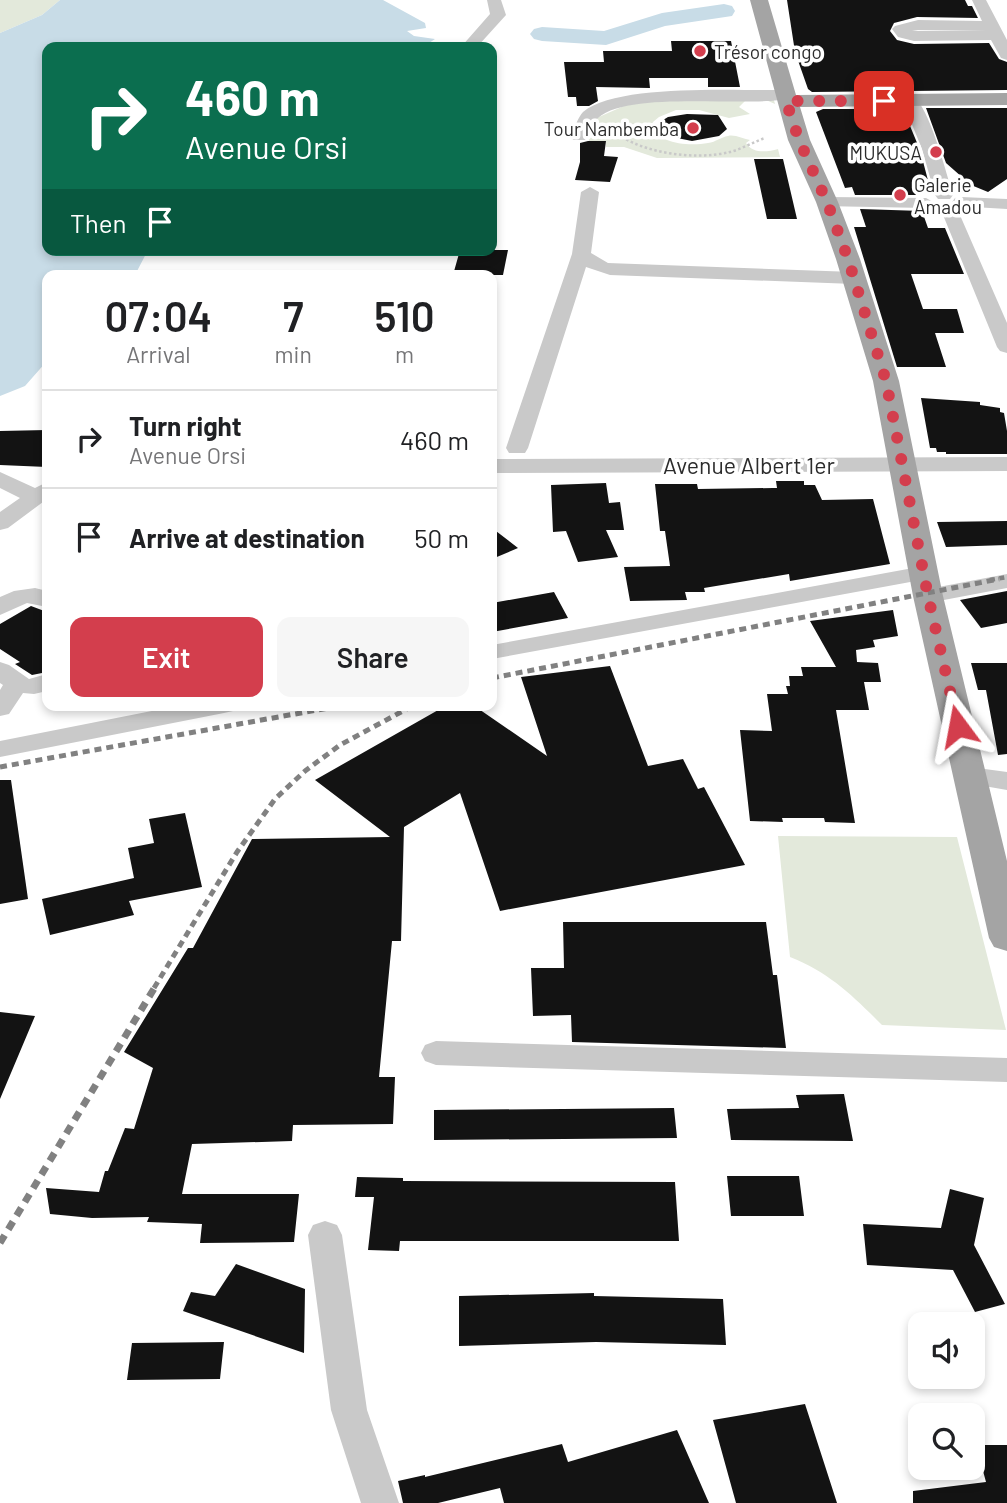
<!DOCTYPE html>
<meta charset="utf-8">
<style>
:root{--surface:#fff;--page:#f6f6f6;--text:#202124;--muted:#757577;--line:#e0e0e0;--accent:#d33e4d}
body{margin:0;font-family:Barlow,sans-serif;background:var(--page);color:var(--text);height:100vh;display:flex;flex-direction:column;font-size:26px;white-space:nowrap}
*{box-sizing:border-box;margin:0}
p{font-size:23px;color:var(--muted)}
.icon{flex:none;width:38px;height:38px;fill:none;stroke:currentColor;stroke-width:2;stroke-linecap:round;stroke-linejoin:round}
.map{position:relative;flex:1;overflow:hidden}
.drawer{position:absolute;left:42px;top:270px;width:455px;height:441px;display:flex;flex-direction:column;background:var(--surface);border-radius:14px;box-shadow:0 4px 10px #0003}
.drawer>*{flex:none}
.banner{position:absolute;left:42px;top:42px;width:455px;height:214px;border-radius:14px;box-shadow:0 4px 10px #0003;background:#0b6e4f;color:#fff;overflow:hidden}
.tools{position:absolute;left:908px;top:1312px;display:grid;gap:14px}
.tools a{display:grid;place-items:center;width:77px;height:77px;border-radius:14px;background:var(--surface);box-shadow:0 4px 10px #0003;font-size:35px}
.pin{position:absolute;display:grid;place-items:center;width:60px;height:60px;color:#fff;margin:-30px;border-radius:14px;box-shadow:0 4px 10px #0006}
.me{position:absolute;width:77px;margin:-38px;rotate:347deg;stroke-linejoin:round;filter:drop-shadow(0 0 5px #0008)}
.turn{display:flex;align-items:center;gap:24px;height:147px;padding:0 28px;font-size:32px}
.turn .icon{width:91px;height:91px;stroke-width:2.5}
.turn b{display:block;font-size:49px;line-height:60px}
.then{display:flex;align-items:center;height:66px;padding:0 28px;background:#0003;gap:14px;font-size:26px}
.eta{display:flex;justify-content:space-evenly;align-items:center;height:119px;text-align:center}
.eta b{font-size:42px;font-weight:600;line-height:49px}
.cta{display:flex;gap:14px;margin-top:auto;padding:14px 28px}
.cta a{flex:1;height:80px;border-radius:14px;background:var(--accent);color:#fff;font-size:28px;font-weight:600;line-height:80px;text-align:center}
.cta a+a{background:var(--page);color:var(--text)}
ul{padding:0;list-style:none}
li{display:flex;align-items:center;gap:21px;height:98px;padding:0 28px;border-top:2px solid var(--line)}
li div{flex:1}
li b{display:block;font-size:26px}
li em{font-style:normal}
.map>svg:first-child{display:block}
</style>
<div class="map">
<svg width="1007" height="1503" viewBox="0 0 1007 1503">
<rect width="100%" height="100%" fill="#fff"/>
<path fill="#e3e9db" d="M 0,0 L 60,0 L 42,15 L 0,33 Z
M 773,97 L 775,104 L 766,100 L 745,101 L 739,107 L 750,114 L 729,118 L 699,110 L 676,110 L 659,117 L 653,122 C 654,145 690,146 708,143 C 716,142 721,137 728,136 C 734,134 744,139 750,140 L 746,143 C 753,154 767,152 778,149 L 780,157 L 657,158 L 624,147 L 606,147 L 606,141 L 589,141 L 588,132 L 592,120 L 633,102 Z
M 778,836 L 957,837 L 1006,1030 L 882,1025 C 852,995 830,973 790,957 Z"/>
<path fill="#c8dce7" d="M 60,0 L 383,0 L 425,23 L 426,28 L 407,31 L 414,36 L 435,39 L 423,47 L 47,47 L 47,250 L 148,250 L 135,275 L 47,275 L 47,361 L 25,386 L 0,396 L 0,33 L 42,15 Z"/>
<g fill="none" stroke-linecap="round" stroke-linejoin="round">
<path fill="#c8dce7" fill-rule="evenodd" d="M 724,4 L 732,6 L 735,11 L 732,16 L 665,26 L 606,45 L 542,41 L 534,39 L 530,34 L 534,29 L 542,27 L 604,31 L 662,13 Z"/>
</g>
<path fill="#131313" d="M 787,0 L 965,0 L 968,6 L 972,6 L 978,18 L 917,17 L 894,23 L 890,31 L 897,40 L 914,44 L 989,43 L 999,59 L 1007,62 L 1007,90 L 812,92 L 808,89 L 795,52 Z
M 671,41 L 731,41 L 740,87 L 708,87 L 708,78 L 649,78 L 650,88 L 596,87 L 598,101 L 589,106 L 577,106 L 576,97 L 568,97 L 564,62 L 604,62 L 603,51 L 672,51 Z
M 926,108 L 1007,108 L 1007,179 L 988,192 L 971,185 L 946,163 Z
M 823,109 L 903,109 L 920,150 L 930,188 L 914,188 L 916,195 L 855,195 L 852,187 L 845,188 L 816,112 Z
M 687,114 L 718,115 L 727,129 L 719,136 L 692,141 L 672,137 L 655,125 L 668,117 Z
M 588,141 L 606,141 L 604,156 L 618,157 L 610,182 L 575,180 L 580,162 L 580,143 Z
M 754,159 L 783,159 L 797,219 L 767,219 Z
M 860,209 L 922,211 L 928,228 L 945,228 L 964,274 L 911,274 L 923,309 L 957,309 L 964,333 L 935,333 L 946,367 L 897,367 L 854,227 L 866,227 Z
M 460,250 L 508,250 L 503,275 L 453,275 Z
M 921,398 L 980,402 L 980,405 L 1000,408 L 1000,412 L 1004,413 L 1007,431 L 1007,454 L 946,454 L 946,452 L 937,452 L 936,448 L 930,448 Z
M 47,430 L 47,467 L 0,465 L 0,431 Z
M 776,481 L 804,481 L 804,485 L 815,485 L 822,500 L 873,499 L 890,564 L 790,581 L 789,574 L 704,588 L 705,592 L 685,592 L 687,600 L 630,601 L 624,567 L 670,566 L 665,531 L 660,531 L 655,484 L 697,484 L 698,489 L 773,488 L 777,488 Z
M 606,483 L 609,503 L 620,502 L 624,530 L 606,530 L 618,557 L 578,562 L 566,531 L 553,532 L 551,485 Z
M 1007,521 L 1007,545 L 946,547 L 937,522 Z
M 492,528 L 518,548 L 492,559 Z
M 1007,591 L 1007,623 L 981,628 L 960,600 Z
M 554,592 L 568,618 L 492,632 L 492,603 Z
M 31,606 L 47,612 L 47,672 L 32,675 L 15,664 L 20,662 L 0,649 L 0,624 Z
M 893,610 L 898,636 L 873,640 L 875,647 L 856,650 L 857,662 L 878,663 L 881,682 L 864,682 L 869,710 L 836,710 L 855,823 L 825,822 L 824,818 L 782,818 L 783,822 L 750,821 L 740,730 L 772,731 L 767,694 L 788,694 L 786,686 L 790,686 L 789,676 L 803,676 L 801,667 L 836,667 L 810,621 Z
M 971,663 L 1007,663 L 1007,754 L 998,755 L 986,690 L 978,690 Z
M 610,666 L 648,766 L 683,759 L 698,789 L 704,787 L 745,865 L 500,911 L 460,793 L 404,827 L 401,941 L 392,941 L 379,1077 L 395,1077 L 393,1124 L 293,1125 L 292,1141 L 192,1144 L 182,1194 L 299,1194 L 294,1242 L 200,1243 L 202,1224 L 147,1222 L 149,1217 L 92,1218 L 50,1214 L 46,1188 L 99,1192 L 105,1171 L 108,1171 L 125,1128 L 134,1129 L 153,1068 L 124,1052 L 188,948 L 193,948 L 252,839 L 390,837 L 315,780 L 447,705 L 473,705 L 547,756 L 521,677 Z
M 0,780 L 11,780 L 28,899 L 0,904 Z
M 185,813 L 202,887 L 129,901 L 134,915 L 50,935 L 42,899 L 134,878 L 128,848 L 154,843 L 149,819 Z
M 563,922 L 766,922 L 773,975 L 777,975 L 786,1048 L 572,1042 L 571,1015 L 533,1016 L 531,968 L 564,968 Z
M 0,1012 L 35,1016 L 0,1099 Z
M 844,1094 L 853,1141 L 731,1140 L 727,1109 L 799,1108 L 796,1095 Z
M 674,1108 L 677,1138 L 434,1140 L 434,1110 Z
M 727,1176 L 799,1176 L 804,1216 L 731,1216 Z
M 357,1177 L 403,1178 L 403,1181 L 675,1182 L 679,1241 L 400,1241 L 399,1251 L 368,1250 L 374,1197 L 355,1197 Z
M 950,1189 L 984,1198 L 974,1245 L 1005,1304 L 975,1312 L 953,1270 L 867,1265 L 863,1224 L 941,1228 Z
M 236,1264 L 305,1289 L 304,1353 L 183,1311 L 191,1292 L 215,1296 Z
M 594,1293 L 594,1296 L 723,1299 L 726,1345 L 596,1342 L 459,1346 L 459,1296 Z
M 224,1342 L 220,1379 L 127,1380 L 132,1343 Z
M 805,1404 L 837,1503 L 736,1503 L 713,1420 Z
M 677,1430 L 709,1503 L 504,1503 L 500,1488 L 438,1503 L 403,1503 L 398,1481 L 425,1475 L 425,1477 L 562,1444 L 568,1462 Z
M 976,1445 L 1007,1445 L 1007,1503 L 913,1503 L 913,1491 L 986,1482 Z"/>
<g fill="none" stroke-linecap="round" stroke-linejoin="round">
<path stroke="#c9c9c9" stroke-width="2.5" stroke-dasharray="2.5 2.5" stroke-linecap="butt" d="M 606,125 C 634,153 693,161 730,152 C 742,149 753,142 765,138
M 611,125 L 659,125"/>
<path fill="#c9c9c9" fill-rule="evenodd" d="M 487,0 L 501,0 L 506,15 L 477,47 L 461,47 L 490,14 Z
M 972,0 L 986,0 L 1007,40 L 1007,60 L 1001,58 L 991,40 L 914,41 L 898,37 L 892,29 L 895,26 L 918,20 L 982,21 ZM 918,30 L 987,30 L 912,31 Z
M 785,90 L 793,95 L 791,98 C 749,109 622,88 595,121 C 591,126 589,134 585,140 L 573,140 L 571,136 C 574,129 578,117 583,112 C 617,83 739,91 785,90 Z
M 910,95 C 928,99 947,176 953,195 L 950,199 L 938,199 L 935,195 L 922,149 L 902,100 Z
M 590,187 L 599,192 L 591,253 L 608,263 L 854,272 L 864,278 L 854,284 L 610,275 L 586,267 L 528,448 L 525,453 L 509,453 L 506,448 L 572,254 L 581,192 Z
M 827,197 L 926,198 L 935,203 L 926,208 L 821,206 L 818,202 Z
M 961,197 L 1007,199 L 1007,209 L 956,206 L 1007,323 L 1007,353 L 1000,351 L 997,347 L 941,210 L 944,206 L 955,206 L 952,202 L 955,198 Z
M 1007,457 L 1007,471 L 492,473 L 492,459 Z
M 0,472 L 35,488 L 47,482 L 47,499 L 8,528 L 0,530 L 0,512 L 20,498 L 0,488 Z
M 924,566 L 932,568 L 936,573 L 932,578 L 492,659 L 492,645 Z
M 1007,574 L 1007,588 L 928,603 L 920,601 L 916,596 L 920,591 L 928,589 Z
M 35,588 L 47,591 L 47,607 L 27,603 L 0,615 L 0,597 L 14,591 Z
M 0,662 L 9,665 L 29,679 L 47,674 L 47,691 L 34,694 L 23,693 L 9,714 L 0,716 L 0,690 L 3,685 L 0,683 Z
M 182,705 L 237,705 L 233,711 L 224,713 L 0,757 L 0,741 Z
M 970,767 L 1007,772 L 1007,790 L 961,782 L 957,776 L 961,770 Z
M 436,1041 L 1007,1058 L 1007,1082 L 436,1065 L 425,1061 L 421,1053 L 425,1045 Z
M 325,1221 L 337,1225 L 342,1235 L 367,1410 L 399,1503 L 361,1503 L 331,1410 L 308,1235 L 313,1225 Z"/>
<path fill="#a4a4a4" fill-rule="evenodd" d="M 750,0 L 768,0 L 796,95 L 1007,93 L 1007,105 L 800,107 L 810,140 L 838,202 L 860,259 L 899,381 L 943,596 L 1007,861 L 1007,951 L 994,947 L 989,938 L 913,596 L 873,381 L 836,259 L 816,202 L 788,140 Z"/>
<path stroke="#818181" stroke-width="4.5" stroke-dasharray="5 4.5" stroke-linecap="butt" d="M 990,580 L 1007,577"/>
<path stroke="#818181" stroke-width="5" stroke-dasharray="7 5" stroke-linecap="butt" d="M 492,678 L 999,579
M 0,767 L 345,705
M 154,988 L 237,852 L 275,799 L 305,771 L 340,745 L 414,705"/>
<path stroke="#818181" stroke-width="7" stroke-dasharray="9 7" stroke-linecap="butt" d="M 0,1243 L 155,987"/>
</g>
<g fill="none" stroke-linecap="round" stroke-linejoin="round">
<path stroke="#d33e4d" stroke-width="12" stroke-dasharray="0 21.6" d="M 884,101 L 786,101 L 799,140 L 827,202 L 848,259 L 886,381 L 928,596 L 958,726"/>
</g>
<g fill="#d33e4d" stroke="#fff" stroke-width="2.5">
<circle cx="700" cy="51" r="7"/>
<circle cx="693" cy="128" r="7"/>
<circle cx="936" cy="152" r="7"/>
<circle cx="900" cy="195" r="7"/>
</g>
<g text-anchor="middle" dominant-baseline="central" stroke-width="7" stroke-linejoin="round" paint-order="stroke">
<g font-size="19" fill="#2c2c2c" stroke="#fff" text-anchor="start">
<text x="714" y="51">Trésor congo</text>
<text x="679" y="128" text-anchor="end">Tour Nambemba</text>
<text x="922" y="152" text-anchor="end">MUKUSA</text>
<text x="914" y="184">Galerie<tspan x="914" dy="22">Amadou</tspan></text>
</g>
<g font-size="23" fill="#2c2c2c" stroke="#fff">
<text x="749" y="465">Avenue Albert 1er</text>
</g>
</g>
</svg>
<div class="tools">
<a><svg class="icon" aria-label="sound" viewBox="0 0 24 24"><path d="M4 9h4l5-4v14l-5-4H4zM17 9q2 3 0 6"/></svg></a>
<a><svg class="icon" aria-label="search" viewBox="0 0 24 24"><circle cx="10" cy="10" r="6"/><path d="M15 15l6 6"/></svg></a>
</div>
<div class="pin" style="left:884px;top:101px;background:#d93025"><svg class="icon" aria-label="arrive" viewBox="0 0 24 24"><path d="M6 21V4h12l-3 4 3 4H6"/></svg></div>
<svg class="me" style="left:958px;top:726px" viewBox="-20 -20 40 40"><path d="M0-17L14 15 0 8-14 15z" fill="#d33e4d" stroke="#fff" stroke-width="4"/></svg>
<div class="banner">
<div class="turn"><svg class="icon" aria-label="right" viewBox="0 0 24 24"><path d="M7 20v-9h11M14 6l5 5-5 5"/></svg><div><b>460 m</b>Avenue Orsi</div></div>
<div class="then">Then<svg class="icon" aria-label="arrive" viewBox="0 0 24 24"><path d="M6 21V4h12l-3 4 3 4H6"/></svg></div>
</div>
<section class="drawer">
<div class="eta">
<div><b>07:04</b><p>Arrival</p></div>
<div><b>7</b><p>min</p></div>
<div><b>510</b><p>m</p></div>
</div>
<ul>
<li><svg class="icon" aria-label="right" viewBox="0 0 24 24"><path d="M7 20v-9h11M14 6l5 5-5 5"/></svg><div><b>Turn right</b><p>Avenue Orsi</p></div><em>460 m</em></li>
<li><svg class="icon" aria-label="arrive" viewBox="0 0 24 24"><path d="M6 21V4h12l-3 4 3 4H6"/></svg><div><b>Arrive at destination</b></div><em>50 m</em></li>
</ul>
<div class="cta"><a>Exit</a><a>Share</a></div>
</section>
</div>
